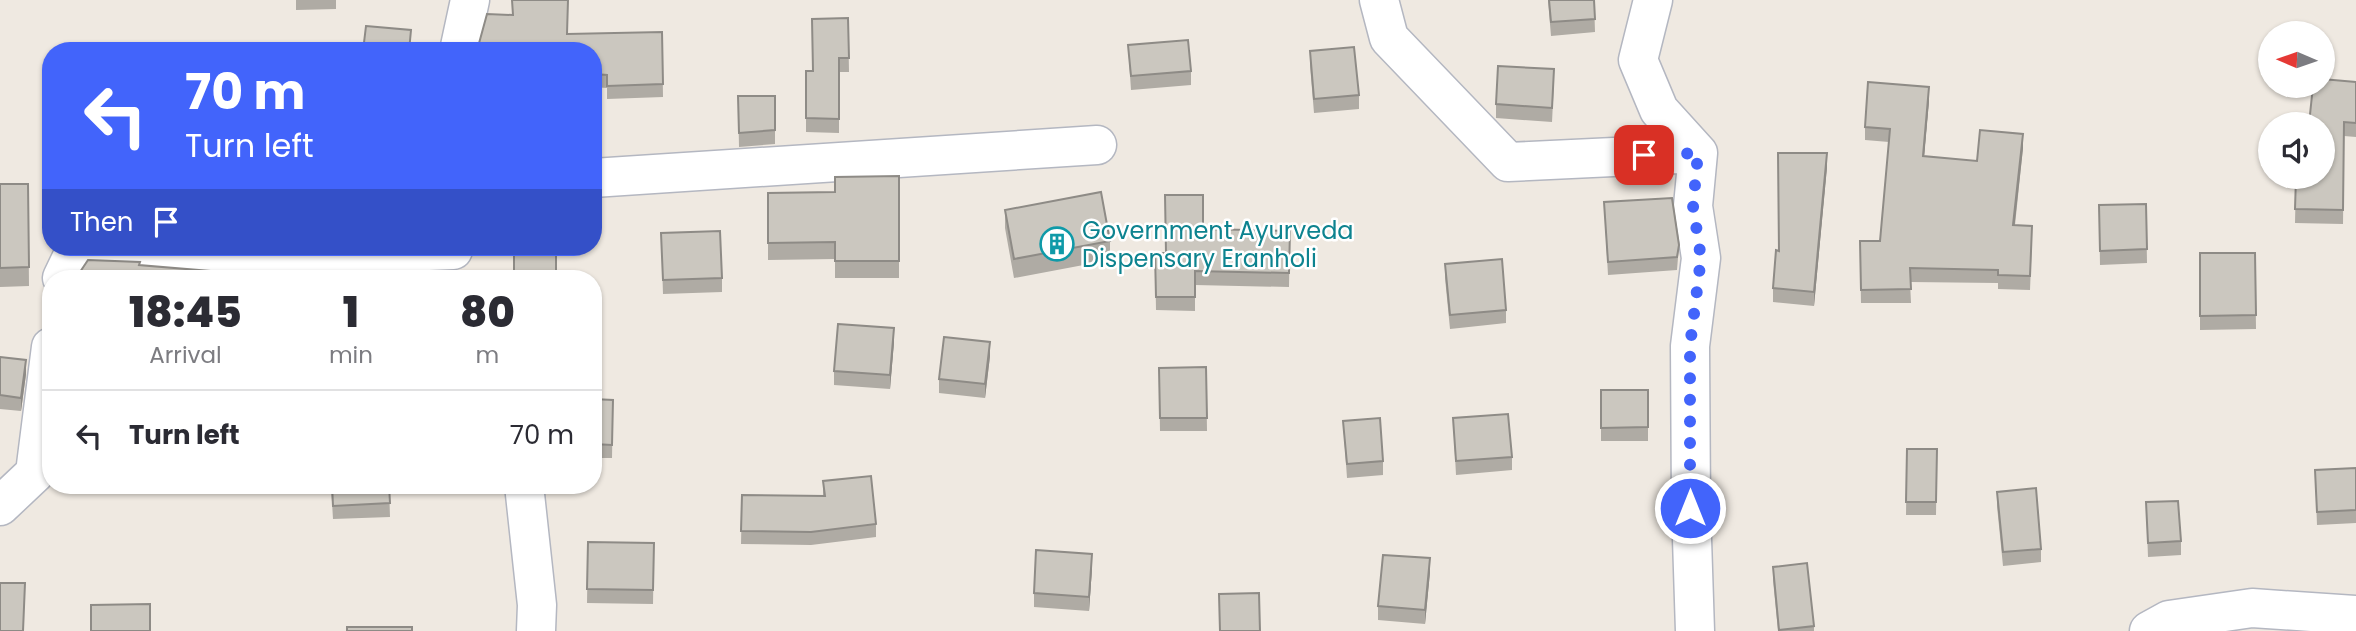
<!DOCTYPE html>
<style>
:root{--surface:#fff;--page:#f7f7f7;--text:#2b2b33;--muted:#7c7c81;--line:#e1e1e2}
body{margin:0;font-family:Poppins,sans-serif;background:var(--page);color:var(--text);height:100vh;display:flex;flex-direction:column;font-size:26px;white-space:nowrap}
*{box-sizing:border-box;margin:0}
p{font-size:23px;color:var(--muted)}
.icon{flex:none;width:38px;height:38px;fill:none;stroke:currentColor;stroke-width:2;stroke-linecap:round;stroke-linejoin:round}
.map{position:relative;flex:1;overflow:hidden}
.sheet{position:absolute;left:42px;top:270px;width:560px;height:224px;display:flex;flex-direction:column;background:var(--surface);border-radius:28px;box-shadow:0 2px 5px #0004}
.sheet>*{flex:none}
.top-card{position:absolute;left:42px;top:42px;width:560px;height:214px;border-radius:28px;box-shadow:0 2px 5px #0004;background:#4264fb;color:#fff;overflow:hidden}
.needle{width:46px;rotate:272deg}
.tools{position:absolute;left:2258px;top:21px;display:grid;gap:14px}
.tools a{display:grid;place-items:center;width:77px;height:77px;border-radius:50%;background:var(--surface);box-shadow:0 2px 5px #0004;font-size:35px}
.pin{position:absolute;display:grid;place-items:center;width:60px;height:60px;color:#fff;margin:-30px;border-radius:14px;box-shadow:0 4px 10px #0006}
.me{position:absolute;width:77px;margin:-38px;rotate:0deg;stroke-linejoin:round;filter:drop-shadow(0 0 5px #0008)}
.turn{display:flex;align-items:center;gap:24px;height:147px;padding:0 28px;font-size:32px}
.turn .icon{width:91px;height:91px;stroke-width:2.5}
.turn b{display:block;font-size:49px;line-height:60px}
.then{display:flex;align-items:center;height:66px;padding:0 28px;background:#0003;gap:14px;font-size:26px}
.eta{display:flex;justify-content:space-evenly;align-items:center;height:119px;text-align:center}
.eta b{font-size:42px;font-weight:800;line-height:49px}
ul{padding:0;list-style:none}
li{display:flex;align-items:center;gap:21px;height:91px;padding:0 28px;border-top:2px solid var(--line)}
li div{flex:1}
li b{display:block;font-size:26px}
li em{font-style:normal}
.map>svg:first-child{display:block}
</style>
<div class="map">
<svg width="2356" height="631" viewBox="0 0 2356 631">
<rect width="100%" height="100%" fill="#efe9e1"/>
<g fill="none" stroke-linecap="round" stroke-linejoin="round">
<defs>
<path id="minor" d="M 1379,0 L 1389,38 L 1508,162 L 1698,153
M 1653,0 L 1638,60 L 1659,110 L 1698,153 L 1693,206 L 1701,258 L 1690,346 L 1691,508 L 1695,631
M 459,51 L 470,0
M 593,178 L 1097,145
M 62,278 L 74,253 L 232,259 L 453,250
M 524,485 L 537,605 L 536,631
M 0,506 L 35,473 L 51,347
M 2149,631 L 2169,620 L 2252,608 L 2356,615"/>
</defs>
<use href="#minor" stroke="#b4b7c1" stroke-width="41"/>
<use href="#minor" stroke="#fff" stroke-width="38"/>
</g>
<path fill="#afaba4" d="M 296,0 L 336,0 L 336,9 L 296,10 Z
M 1548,0 L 1594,0 L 1595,32 L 1551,36 Z
M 848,18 L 849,72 L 839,72 L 839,133 L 806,132 L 806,71 L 813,71 Z
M 662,32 L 663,97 L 607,99 L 607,88 L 593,87 L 593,51 L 478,51 L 478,47 L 567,34 Z
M 1128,45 L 1191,71 L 1191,85 L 1131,90 Z
M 1310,51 L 1359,95 L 1359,109 L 1314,113 L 1310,65 Z
M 1554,82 L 1552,122 L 1496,118 L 1496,104 Z
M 2356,82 L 2356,137 L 2344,136 L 2343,224 L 2295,223 L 2296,177 Z
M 738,96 L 775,96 L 775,144 L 739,147 Z
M 1929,101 L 1924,156 L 1977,161 L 2023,148 L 2015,225 L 2032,240 L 2030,290 L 1998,289 L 1998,283 L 1910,282 L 1911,303 L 1861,303 L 1860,241 L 1880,241 L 1889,142 L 1865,140 L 1865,127 Z
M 1827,167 L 1814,306 L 1773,302 L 1773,288 L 1779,251 Z
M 899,176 L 899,278 L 835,278 L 835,259 L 768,260 L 768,193 L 835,192 Z
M 0,184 L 28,184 L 29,286 L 0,287 Z
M 1604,202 L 1679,245 L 1677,270 L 1608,275 Z
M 2146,204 L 2147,263 L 2100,265 L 2099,205 Z
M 1005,210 L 1110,241 L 1110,260 L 1014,278 L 1005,228 Z
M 1203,229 L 1290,231 L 1289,287 L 1195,285 L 1195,311 L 1156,310 L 1155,253 L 1166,253 Z
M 661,233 L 722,278 L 722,292 L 663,294 Z
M 2200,253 L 2255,253 L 2256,329 L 2200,330 Z
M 1445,264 L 1506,310 L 1506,323 L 1450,329 L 1445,278 Z
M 894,342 L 890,389 L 834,385 L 834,371 Z
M 990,356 L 985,398 L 939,393 L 939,379 Z
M 0,357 L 26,374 L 21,411 L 0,409 Z
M 1206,367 L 1207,431 L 1160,431 L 1159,368 Z
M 1601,390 L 1648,390 L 1648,441 L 1601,441 Z
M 593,399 L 613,400 L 612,458 L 593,458 Z
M 1453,418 L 1512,457 L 1512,470 L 1456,475 Z
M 1343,421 L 1383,461 L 1383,475 L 1347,478 Z
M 1907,449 L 1937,449 L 1936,515 L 1906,515 Z
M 2356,468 L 2356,523 L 2317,525 L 2315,470 Z
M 823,481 L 876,524 L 876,537 L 811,545 L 741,544 L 742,495 L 823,496 Z
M 331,485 L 389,485 L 390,517 L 333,519 Z
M 1997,492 L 2041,549 L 2041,562 L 2003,566 L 1997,506 Z
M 2146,502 L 2181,541 L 2181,555 L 2148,557 Z
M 588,542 L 654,543 L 653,604 L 587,603 Z
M 1773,567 L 1814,626 L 1814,631 L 1778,631 L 1773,580 Z
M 1092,568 L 1089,611 L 1034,607 L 1034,593 Z
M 1430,572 L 1425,624 L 1378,620 L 1378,606 Z"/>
<path fill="#8e8b86" d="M 1929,87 L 1929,101 L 1923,170 L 1923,156 Z
M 2023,134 L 2023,148 L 2013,239 L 2013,225 Z
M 1827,153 L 1827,167 L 1814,306 L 1814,292 Z
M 894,328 L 894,342 L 890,389 L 890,375 Z
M 990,342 L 990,356 L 985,398 L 985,384 Z
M 26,360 L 26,374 L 21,411 L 21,398 Z
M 1092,554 L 1092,568 L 1089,611 L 1089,597 Z
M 1430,558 L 1430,572 L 1425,624 L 1425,610 Z"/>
<path fill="#cbc7bf" stroke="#8e8b86" stroke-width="2" d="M 512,0 L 568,0 L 567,34 L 662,32 L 663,84 L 607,86 L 607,75 L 593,74 L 593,51 L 514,51 L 514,49 L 478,47 L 487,14 L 513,15 Z
M 1549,0 L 1594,0 L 1595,19 L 1551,22 Z
M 848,18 L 849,58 L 839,58 L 839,119 L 806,118 L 806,71 L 813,71 L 812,19 Z
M 366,26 L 411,30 L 409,51 L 363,51 Z
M 1188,40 L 1191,71 L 1131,76 L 1128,45 Z
M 252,44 L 291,44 L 291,51 L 252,51 Z
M 1354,47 L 1359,95 L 1314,99 L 1310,51 Z
M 1498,66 L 1554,69 L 1552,108 L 1496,104 Z
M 2322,79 L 2356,82 L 2356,123 L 2344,122 L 2343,210 L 2295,209 L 2296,177 L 2322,177 L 2322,124 L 2309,124 L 2313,86 L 2322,86 Z
M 1868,82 L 1929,87 L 1923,156 L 1977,161 L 1980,130 L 2023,134 L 2013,225 L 2032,226 L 2030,276 L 1998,275 L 1998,270 L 1910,268 L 1911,289 L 1861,290 L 1860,241 L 1880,241 L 1890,129 L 1865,127 Z
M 738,96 L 775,96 L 775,130 L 739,133 Z
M 1778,153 L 1827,153 L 1814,292 L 1773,288 L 1776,250 L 1779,251 Z
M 899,176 L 899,261 L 835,261 L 835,242 L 768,243 L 768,193 L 835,192 L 835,177 Z
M 0,184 L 28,184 L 29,267 L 0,268 Z
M 1101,192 L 1110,241 L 1014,259 L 1005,210 Z
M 1165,195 L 1203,195 L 1203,229 L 1290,231 L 1289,273 L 1195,271 L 1195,297 L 1156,297 L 1155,253 L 1166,253 Z
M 1672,198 L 1679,245 L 1677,257 L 1608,262 L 1604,202 Z
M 2146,204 L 2147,249 L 2100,251 L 2099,205 Z
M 720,231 L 722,278 L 663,280 L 661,233 Z
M 556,247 L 556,278 L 514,278 L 514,248 Z
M 2200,253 L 2255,253 L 2256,315 L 2200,316 Z
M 1502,259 L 1506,310 L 1450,315 L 1445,264 Z
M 88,260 L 140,262 L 139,265 L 210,271 L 210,278 L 76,278 Z
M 397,276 L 397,278 L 353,278 Z
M 838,324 L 894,328 L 890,375 L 834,371 Z
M 944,337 L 990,342 L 985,384 L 939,379 Z
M 0,357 L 26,360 L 21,398 L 0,395 Z
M 1206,367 L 1207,418 L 1160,418 L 1159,368 Z
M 1601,390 L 1648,390 L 1648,427 L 1601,428 Z
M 593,399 L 613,400 L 612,445 L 593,444 Z
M 1508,414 L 1512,457 L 1456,461 L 1453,418 Z
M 1380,418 L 1383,461 L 1347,464 L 1343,421 Z
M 1907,449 L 1937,449 L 1936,502 L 1906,502 Z
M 2356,468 L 2356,510 L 2317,512 L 2315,470 Z
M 871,476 L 876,524 L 811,532 L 741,531 L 742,495 L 825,496 L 823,481 Z
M 332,485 L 389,485 L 390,503 L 333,506 Z
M 2036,488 L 2041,549 L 2003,552 L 1997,492 Z
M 2178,501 L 2181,541 L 2148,543 L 2146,502 Z
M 588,542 L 654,543 L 653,590 L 587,589 Z
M 1036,550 L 1092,554 L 1089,597 L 1034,593 Z
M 1383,555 L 1430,558 L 1425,610 L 1378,606 Z
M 1807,563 L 1814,626 L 1779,630 L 1773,567 Z
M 0,583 L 25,583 L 23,631 L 0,631 Z
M 1259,593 L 1260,631 L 1220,631 L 1219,594 Z
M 150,604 L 150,631 L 91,631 L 91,605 Z
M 347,627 L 412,627 L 412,631 L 347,631 Z"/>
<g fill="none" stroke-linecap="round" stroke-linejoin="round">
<path stroke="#4264fb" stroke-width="12" stroke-dasharray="0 21.6" d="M 1644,155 L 1698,153 L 1693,206 L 1701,258 L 1690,346 L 1690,508"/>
</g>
<defs>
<symbol id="building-ring" viewBox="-11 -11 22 22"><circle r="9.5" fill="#fff" stroke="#0f9aa8" stroke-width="1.5"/><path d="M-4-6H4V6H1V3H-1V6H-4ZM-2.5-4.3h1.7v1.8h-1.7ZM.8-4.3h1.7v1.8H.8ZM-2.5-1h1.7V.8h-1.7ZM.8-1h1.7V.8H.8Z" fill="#0f9aa8"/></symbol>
</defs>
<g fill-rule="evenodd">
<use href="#building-ring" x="1038" y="225" width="38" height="38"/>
</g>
<g text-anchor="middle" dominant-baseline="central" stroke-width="5" stroke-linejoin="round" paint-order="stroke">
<g font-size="24" fill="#0d838f" stroke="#fff" text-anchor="start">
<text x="1082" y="230">Government Ayurveda<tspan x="1082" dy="28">Dispensary Eranholi</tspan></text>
</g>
</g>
</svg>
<div class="tools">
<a><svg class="needle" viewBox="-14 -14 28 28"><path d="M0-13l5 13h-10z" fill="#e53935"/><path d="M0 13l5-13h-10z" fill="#7c7c81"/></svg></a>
<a><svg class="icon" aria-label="sound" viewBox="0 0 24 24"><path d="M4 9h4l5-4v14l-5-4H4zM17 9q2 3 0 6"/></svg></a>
</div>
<div class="pin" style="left:1644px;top:155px;background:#d93025"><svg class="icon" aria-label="arrive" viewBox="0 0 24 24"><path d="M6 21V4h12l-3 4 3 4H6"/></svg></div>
<svg class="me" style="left:1690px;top:508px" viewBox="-20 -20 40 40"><circle r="17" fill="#4264fb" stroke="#fff" stroke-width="3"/><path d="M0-11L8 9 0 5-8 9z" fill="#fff"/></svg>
<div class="top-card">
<div class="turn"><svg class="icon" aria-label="left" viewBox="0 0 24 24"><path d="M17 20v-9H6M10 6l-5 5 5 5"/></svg><div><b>70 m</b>Turn left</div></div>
<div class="then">Then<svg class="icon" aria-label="arrive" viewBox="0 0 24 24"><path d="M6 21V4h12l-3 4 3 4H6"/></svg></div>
</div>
<section class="sheet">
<div class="eta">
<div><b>18:45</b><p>Arrival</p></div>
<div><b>1</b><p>min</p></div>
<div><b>80</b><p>m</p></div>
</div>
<ul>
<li><svg class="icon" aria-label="left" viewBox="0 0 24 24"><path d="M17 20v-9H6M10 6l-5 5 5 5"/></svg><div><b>Turn left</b></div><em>70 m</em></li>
</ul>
</section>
</div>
